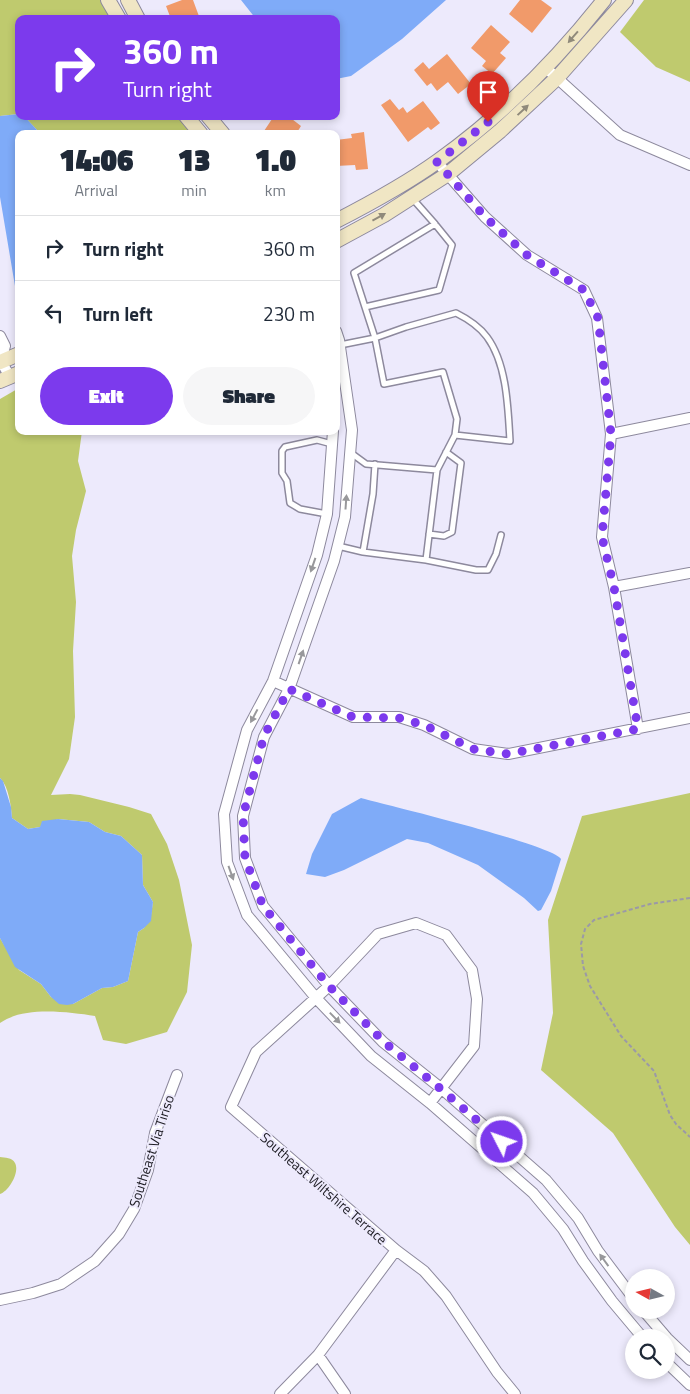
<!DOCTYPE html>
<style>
:root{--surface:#fff;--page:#f6f6f7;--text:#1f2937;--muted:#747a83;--line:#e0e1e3;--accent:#7c3aed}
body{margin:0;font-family:"Titillium Web",sans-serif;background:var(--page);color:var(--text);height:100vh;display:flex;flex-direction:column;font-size:19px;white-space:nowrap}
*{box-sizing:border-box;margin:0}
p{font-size:16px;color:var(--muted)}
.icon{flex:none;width:28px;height:28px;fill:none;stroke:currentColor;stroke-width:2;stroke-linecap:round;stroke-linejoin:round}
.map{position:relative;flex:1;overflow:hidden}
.panel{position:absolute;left:15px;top:130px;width:325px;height:305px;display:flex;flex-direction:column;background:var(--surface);border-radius:10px;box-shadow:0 2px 8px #0003}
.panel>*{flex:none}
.top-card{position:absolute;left:15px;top:15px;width:325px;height:105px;border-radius:10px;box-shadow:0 2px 8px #0003;background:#7c3aed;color:#fff;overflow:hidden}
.needle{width:32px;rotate:278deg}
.tools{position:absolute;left:625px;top:1269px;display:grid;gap:10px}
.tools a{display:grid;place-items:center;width:50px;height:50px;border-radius:50%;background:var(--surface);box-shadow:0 2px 8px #0003;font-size:25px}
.pin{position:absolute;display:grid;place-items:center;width:42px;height:42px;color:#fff;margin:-51px -21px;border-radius:50% 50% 50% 0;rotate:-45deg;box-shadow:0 0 5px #0007}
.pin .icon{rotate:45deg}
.me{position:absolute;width:55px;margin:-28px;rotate:311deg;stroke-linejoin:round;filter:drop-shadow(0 0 4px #0008)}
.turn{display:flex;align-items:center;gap:18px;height:105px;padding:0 25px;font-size:22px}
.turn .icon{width:65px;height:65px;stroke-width:2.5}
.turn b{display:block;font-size:35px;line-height:42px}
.eta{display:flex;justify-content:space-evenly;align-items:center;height:85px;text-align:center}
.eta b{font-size:30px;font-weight:800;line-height:35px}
.primary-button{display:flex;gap:10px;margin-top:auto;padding:10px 25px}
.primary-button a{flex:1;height:58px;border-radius:30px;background:var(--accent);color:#fff;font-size:20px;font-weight:800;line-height:58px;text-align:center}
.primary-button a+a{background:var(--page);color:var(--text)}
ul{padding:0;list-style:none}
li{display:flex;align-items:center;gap:15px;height:65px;padding:0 25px;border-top:1px solid var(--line)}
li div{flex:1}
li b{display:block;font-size:19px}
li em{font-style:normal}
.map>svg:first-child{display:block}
</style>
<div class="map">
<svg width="690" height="1394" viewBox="0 0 690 1394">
<rect width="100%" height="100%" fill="#edeafc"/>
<path fill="#bfca6e" d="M 0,0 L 101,0 L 112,19 L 19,19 L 19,114 L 0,116 Z
M 644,0 L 690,0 L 690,82 L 656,67 L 620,32 Z
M 24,116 L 179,116 L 194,134 L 37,134 L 37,130 Z
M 19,388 L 19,431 L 82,431 L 78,461 L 86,491 L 76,530 L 72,556 L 76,602 L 73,651 L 75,717 L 69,759 L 51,795 L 70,794 L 80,795 L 129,807 L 151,814 L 167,844 L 179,880 L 192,945 L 187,992 L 167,1032 L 126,1044 L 103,1040 L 95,1016 C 67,1012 24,1006 0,1023 L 0,938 L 19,970 L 41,984 L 51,997 L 73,1004 L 102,988 L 113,987 L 128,981 L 138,932 L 144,928 L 151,915 L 153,902 L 143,885 L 142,855 L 121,836 L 105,832 L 89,822 L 58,819 L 40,827 L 28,829 L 12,818 C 11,806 9,787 0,778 L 0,399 Z
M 690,793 L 690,1245 L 675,1227 L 613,1133 L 541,1070 L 553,1013 L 548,920 L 582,816 Z
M 0,1157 C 5,1158 12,1157 15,1163 C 20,1172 9,1191 0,1194 Z"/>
<path fill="#7fabf8" d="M 241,0 L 446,0 L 402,39 L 351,76 L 336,79 L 336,19 L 256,19 Z
M 19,114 L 19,116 L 24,116 L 37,130 L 37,134 L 19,134 L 19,295 L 15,286 L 0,197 L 0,116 Z
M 0,778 L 3,781 L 11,807 L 12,818 L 28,829 L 40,827 L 42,821 L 58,819 L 89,822 L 105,832 L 121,836 L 142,855 L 143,885 L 153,902 L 151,921 L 144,928 L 138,932 L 128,981 L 113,987 L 102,988 L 73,1004 L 67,1005 L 59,1004 L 51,997 L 41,984 L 15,967 L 0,938 Z
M 361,798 C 387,805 553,845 561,859 L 551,891 L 541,910 L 538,911 L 524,898 L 478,865 L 428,843 L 407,839 L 344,870 L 325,877 L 306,874 L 312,854 L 332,814 Z"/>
<path fill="#f19a6a" d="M 182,0 L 193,0 L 200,19 L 171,19 L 166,6 Z
M 520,0 L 541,0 L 552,8 L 532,33 L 509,14 Z
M 491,25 L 510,42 L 500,53 L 506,58 L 492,74 L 482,66 L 486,61 L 471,48 Z
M 447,54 L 471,84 L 458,94 L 448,82 L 437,91 L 431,83 L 427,86 L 414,70 L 423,62 L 429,69 Z
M 390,99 L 399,110 L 403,107 L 407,113 L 423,101 L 440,123 L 431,130 L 428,127 L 408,142 L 381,105 Z
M 274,116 L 288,116 L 301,126 L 296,134 L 268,134 L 264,131 Z
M 364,132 L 368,169 L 356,170 L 355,165 L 336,166 L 336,140 L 352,138 L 351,134 Z"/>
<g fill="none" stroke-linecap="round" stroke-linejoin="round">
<defs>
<path id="lane" d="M 412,198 L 435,224 L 354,273 L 375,338 L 406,327 L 456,313 C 468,319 479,326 487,337 C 507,364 508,408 510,441 L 455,435
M 365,307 L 439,290 L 452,245 L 435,224
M 351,453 L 366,464 L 437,470
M 327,514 L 300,509 L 290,503 L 287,481 L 282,473 L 282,451 L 285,447 L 317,440 L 332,444
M 429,534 L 444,536 L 452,532 L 461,463 L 446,452
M 338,546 L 363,552 L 426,560 L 437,470 L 455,435 L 457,419 L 443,372 L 384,384 L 375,338 L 340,345
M 363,552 L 373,494 L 375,464
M 426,560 L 476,570 L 488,570 L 496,554 L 501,535"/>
<path id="street" d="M 546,68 L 620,135 L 690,165
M 437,162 L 485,217 L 527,255 L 584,290 L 597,318 L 611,434 L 602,537 L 614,587 L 638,729
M 336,331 L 339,340 L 352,430 L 345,517 L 334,561 L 289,689 L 264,737 L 243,816 L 245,858 L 263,906 L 329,986 L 383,1042 L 442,1089 L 546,1180 L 578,1218 L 598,1251 L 634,1299
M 0,336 L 5,346 L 1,361 L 10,377
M 333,431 L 327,514 L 317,555 L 273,681 L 247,730 L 224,814 L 227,862 L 247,915 L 316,998 L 371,1056 L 430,1103 L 533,1193 L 563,1229 L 583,1261 L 612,1301 L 643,1338
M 611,434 L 690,418
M 614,587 L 690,573
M 273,681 L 353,717 L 399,717 L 424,725 L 473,749 L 508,754 L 690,718
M 430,1103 L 474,1046 L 477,999 L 472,970 L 446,935 L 416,923 L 378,934 L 329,986 L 256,1052 L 231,1107 L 396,1250 L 424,1271 L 446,1296 L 497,1372 L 515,1394
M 0,1300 L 33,1293 L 61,1284 L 95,1261 L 119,1234 L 134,1209 L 148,1170 L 155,1133 L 177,1075
M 643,1310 L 667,1338 L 690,1360
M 318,1355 L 345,1394
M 666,1362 L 690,1385
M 280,1394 L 318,1355 L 396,1250"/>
<path id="secondary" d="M 108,0 L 119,19
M 128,0 L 138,19
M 186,116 L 201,134
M 208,116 L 223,134
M 336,221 C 371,203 406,184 438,161 C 501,116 556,61 604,0
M 336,241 L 384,215 L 448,174 L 500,131 L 557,78 L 626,0
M 0,362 L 19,354
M 0,381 L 19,373"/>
</defs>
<use href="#lane" stroke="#8d899d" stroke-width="8"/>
<use href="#street" stroke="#8d899d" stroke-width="12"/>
<use href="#secondary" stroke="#8d899d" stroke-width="16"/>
<path stroke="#9b99a7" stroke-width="2" stroke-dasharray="4 2.5" stroke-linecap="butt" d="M 690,898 L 650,904 L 594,920 L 585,929 L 581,944 L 583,966 L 590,986 L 621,1036 L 654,1071 L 670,1115 L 676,1124 L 690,1137"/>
<use href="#lane" stroke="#fff" stroke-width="5"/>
<use href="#street" stroke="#fff" stroke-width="10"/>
<use href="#secondary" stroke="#f0e6c4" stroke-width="14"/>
</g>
<defs><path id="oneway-solid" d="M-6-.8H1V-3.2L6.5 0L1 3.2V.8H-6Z" transform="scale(1.25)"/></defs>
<g fill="#908a7b">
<use href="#oneway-solid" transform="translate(573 37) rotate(131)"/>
<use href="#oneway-solid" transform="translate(523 110) rotate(-43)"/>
<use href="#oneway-solid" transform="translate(379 217) rotate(-29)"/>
</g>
<g fill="#98989b">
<use href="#oneway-solid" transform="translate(346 502) rotate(-86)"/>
<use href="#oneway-solid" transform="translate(313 565) rotate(109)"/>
<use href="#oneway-solid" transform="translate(301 657) rotate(-71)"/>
<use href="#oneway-solid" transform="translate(254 716) rotate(118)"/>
<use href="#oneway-solid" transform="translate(231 873) rotate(70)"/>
<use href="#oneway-solid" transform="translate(335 1018) rotate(46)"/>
<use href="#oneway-solid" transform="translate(604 1260) rotate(-126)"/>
</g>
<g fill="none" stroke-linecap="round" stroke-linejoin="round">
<path stroke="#7c3aed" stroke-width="9" stroke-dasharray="0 16.2" d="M 488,122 L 437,162 L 485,217 L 527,255 L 584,290 L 598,318 L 611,434 L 602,537 L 614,587 L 638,729 L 508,754 L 473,749 L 424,725 L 399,718 L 353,717 L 289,689 L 264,736 L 243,816 L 245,858 L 263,906 L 329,986 L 384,1042 L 442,1090 L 502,1142"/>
</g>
<g text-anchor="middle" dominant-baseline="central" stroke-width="4" stroke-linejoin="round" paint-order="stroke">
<g font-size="14" fill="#1b1a21" stroke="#edeafc">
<text transform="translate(151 1151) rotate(-72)">Southeast Via Tiriso</text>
<text transform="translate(324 1188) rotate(41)">Southeast Wiltshire Terrace</text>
</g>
</g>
</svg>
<div class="tools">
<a><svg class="needle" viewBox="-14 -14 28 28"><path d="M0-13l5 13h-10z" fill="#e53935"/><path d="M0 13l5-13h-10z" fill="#747a83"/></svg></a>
<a><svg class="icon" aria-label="search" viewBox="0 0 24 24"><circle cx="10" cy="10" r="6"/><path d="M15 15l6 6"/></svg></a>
</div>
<div class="pin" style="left:488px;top:122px;background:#d93025"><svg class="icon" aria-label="arrive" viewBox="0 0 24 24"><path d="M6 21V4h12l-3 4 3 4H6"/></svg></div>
<svg class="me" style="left:502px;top:1142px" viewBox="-20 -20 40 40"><circle r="17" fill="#7c3aed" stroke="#fff" stroke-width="3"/><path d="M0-11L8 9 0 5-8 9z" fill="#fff"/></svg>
<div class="top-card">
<div class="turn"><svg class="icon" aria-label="right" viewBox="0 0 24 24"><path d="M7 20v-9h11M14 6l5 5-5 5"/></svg><div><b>360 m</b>Turn right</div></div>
</div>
<section class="panel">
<div class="eta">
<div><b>14:06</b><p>Arrival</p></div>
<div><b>13</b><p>min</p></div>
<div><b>1.0</b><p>km</p></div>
</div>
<ul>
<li><svg class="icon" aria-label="right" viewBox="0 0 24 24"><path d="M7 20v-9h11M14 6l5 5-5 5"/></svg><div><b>Turn right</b></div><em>360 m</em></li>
<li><svg class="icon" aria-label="left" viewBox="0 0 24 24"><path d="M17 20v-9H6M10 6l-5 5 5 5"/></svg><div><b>Turn left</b></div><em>230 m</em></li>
</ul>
<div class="primary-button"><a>Exit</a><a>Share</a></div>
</section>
</div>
